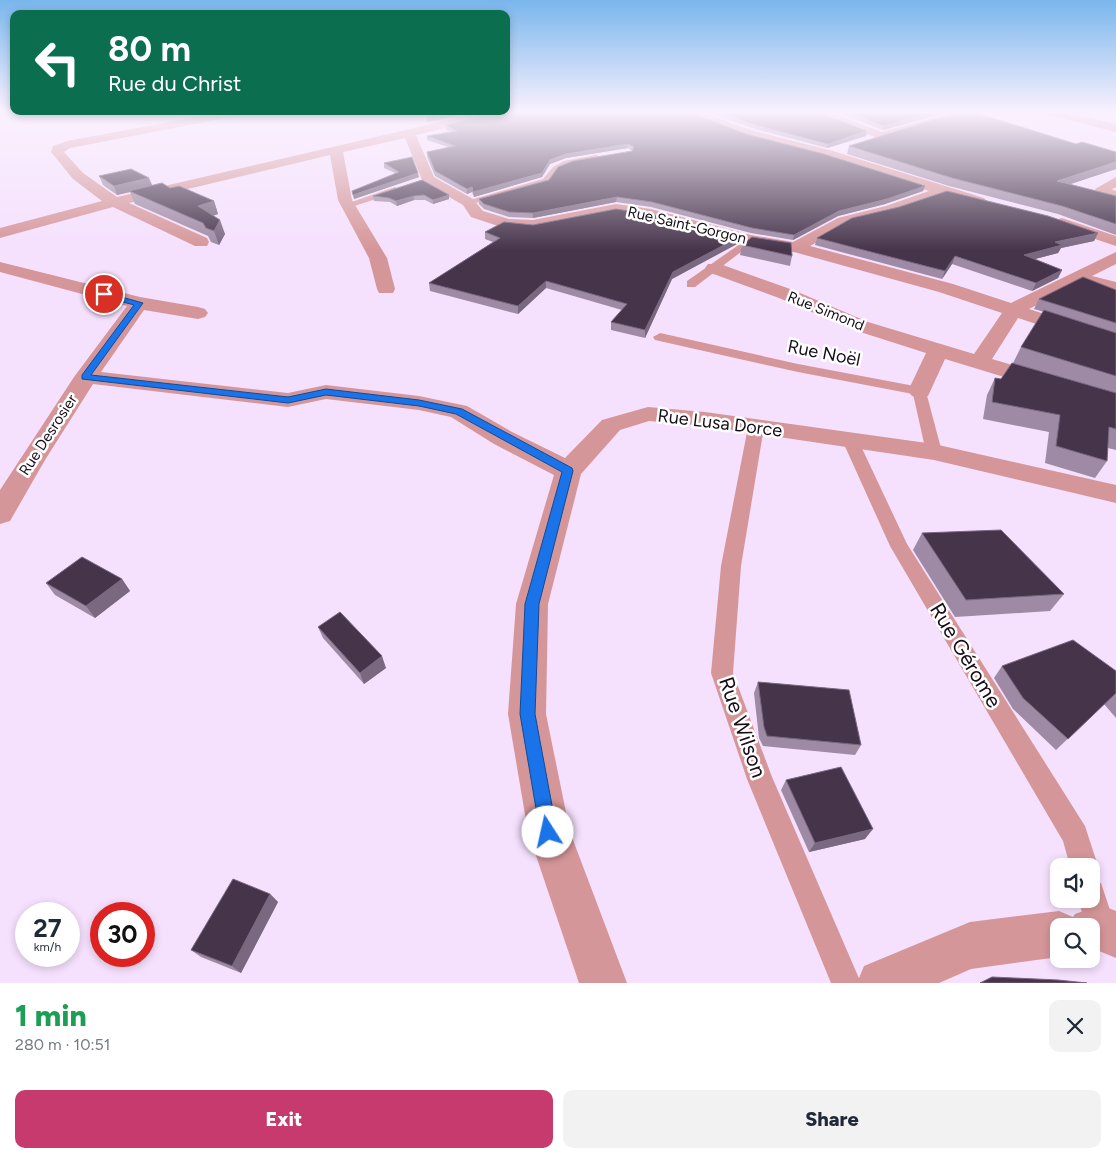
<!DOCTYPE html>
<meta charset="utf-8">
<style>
:root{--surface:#fff;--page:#f2f2f3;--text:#1f2937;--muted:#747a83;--accent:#c63a6d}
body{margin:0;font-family:Figtree,sans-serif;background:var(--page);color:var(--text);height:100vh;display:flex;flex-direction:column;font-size:19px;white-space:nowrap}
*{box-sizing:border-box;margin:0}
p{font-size:16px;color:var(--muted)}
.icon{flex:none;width:28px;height:28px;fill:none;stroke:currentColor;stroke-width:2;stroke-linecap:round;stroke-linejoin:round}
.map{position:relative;height:983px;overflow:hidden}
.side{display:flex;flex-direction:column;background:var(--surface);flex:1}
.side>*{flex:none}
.banner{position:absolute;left:10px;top:10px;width:500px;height:105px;border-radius:10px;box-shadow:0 2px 8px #0003;background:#0b6e4f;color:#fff;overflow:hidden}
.tools{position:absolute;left:1050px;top:858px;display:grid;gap:10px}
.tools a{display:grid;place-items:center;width:50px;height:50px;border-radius:10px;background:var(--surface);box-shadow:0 2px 8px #0003;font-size:25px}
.speed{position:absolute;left:15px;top:902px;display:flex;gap:10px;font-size:25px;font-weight:700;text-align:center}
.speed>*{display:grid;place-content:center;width:65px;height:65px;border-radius:50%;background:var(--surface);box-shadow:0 2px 8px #0003;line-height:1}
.speed small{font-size:12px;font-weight:400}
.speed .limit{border:8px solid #d22;background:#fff;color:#111}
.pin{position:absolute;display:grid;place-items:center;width:42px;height:42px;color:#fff;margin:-21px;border:2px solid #fff;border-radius:50%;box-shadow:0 1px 5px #0007}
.me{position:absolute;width:55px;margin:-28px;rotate:350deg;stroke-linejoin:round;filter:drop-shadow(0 0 4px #0008)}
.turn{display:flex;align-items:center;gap:18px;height:105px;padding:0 15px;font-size:22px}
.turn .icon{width:65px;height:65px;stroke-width:2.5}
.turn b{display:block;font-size:35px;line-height:42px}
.round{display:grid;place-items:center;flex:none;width:52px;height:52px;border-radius:10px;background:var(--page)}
.summary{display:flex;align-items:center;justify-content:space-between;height:85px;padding:0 15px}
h1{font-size:30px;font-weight:800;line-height:38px;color:#1e9e55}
.primary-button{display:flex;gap:10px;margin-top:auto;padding:10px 15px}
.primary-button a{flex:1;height:58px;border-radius:10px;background:var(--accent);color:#fff;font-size:20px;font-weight:800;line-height:58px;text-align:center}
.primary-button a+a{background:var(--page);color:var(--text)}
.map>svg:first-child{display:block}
</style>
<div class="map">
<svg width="1116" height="983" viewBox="0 0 1116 983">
<rect width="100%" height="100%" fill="#f5e0fd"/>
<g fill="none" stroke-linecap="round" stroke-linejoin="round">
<path fill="#d59699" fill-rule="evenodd" d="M 596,155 L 599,156 L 599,160 L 564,167 L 549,183 L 468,205 L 463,202 L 543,179 L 553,167 L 564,161 Z
M 1102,186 L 1116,191 L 1116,197 L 1099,191 L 1097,189 Z
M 395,187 L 400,190 L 398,192 L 348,208 L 343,205 Z
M 750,237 L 755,240 L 754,242 L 695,287 L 687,287 L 687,281 Z
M 660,333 L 798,364 L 925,388 L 942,452 L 940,456 L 928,456 L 926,452 L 913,394 L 798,372 L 655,340 L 653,337 Z
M 756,422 L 764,427 L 741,566 L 733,673 L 772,777 L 861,983 L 831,983 L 747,779 L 711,673 L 721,566 L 748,427 Z
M 851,437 L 857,438 L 859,442 L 907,544 L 1085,826 L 1098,866 L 1094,876 L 1091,877 L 1091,866 L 1070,866 L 1063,841 L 890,546 L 843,442 L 845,438 Z
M 1091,879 L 1101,883 L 1116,928 L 1111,938 L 1101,943 L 1091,939 L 1091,926 L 1086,926 L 1078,899 L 1091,899 Z"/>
<path fill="#d59699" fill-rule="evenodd" d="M 224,112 L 248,112 L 242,115 L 70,148 L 64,152 L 83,173 L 117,197 L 483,112 L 504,112 L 502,114 L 416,135 L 434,177 L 473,199 L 483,211 L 509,219 L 533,220 L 616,204 L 651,209 L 751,235 L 793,242 L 838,218 L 886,206 L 929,191 L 823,157 L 746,137 L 683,112 L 700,112 L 754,131 L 833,151 L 984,198 L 987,201 L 979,206 L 944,196 L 896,213 L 849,224 L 810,246 L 953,284 L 1011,303 L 1116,252 L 1116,264 L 1092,276 L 1116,282 L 1116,294 L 1078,284 L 1029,309 L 1116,337 L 1116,350 L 1018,318 L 992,359 L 1116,396 L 1116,411 L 945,359 L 928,396 L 920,398 L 912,396 L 908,391 L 926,353 L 854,330 L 779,298 L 708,272 L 705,268 L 708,264 L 720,264 L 793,290 L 868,322 L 974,354 L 1002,313 L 939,292 L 794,252 L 750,245 L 650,219 L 616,214 L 533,230 L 501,227 L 471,217 L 463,205 L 423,182 L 405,138 L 343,152 L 352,200 L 387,258 L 395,289 L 393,293 L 379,293 L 377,289 L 369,258 L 338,200 L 330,155 L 129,203 L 207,238 L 209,242 L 207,246 L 195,246 L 113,207 L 0,238 L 0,228 L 102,201 L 73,179 L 51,152 L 53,146 L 67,141 Z
M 812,112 L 829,112 L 882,132 L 953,112 L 969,113 L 967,115 L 882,140 Z
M 1044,112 L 1064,112 L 1116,124 L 1116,132 L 1046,114 Z
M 1116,177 L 1116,187 L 1107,192 L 1097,192 L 1095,189 Z
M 1062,218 L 1116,236 L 1116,246 L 1056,226 L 1054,223 L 1056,220 Z
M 0,262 L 140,297 L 198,307 L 205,309 L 208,313 L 205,317 L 198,319 L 144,310 L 101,372 L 288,393 L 326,385 L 419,396 L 467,406 L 512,432 L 565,458 L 602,420 L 648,407 L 705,412 L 934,444 L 1116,485 L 1116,503 L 934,460 L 705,426 L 649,421 L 620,430 L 581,474 L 548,604 L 546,714 L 570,832 L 627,983 L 579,983 L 528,832 L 508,714 L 516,604 L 554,475 L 494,444 L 451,417 L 419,410 L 326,399 L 288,407 L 93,384 L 45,460 L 10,521 L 0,524 L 0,490 L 74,377 L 127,306 L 0,272 Z
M 1101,905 L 1116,911 L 1116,958 L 1099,951 L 1091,953 L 1091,926 L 1059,926 L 1059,957 L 971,969 L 939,983 L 857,983 L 864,966 L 970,922 L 1059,911 L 1073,917 L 1075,914 Z"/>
</g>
<path fill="#9e8aa4" d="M 706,112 L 818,112 L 867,131 L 866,136 L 827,148 L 755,129 Z
M 835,112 L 949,112 L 883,130 Z
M 445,125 L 746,134 L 925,186 L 923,191 L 885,204 L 838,216 L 793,240 L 751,233 L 651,207 L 616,202 L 533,218 L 509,217 L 484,209 L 479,204 L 479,199 L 549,180 L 632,151 L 628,148 L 566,158 L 550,164 L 542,177 L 474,197 L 472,192 L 467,194 L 435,176 L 427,157 L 427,152 L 448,147 L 427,140 L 427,136 L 451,132 L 446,130 Z
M 1076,144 L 1116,152 L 1116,169 L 1069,184 L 1116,196 L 1116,235 L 1058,214 L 949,186 L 847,154 L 849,146 Z
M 384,163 L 419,177 L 354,199 L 395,173 L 384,168 Z
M 99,176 L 170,188 L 214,201 L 218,214 L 213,216 L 225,234 L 219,245 L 211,242 L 208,236 L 135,204 L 130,192 L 117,195 L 103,185 Z
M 422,180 L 449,199 L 433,204 L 425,200 L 414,200 L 397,206 L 390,202 L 374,201 L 373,196 Z
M 899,207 L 1098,233 L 1094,241 L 1061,248 L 1058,253 L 1035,259 L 1062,270 L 1058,278 L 1032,291 L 952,264 L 942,279 L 815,245 L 817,238 Z
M 485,232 L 737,244 L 672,279 L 645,338 L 611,330 L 611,322 L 622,310 L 546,288 L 518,314 L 430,291 L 429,283 L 493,242 L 485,239 Z
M 742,245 L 792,256 L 790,266 L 740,255 Z
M 1116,290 L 1116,450 L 1108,448 L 1107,461 L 1095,478 L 1045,463 L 1049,432 L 983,419 L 987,395 L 995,378 L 1001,379 L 1013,363 L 1021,347 L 1044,312 L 1034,309 L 1039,299 Z
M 922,533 L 1064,594 L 1050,611 L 955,617 L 913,550 Z
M 122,579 L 130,591 L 95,618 L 55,595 L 46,583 Z
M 318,627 L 386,668 L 364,684 L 323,638 Z
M 1002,666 L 1116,671 L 1116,718 L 1104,704 L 1056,750 L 1013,709 L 994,678 Z
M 758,682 L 861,745 L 855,755 L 763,746 L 759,738 L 754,693 Z
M 786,780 L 865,839 L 809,852 L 781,790 Z
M 270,894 L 278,902 L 241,973 L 201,957 L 191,950 Z"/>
<path fill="#7a6880" d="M 455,112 L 474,112 L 427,122 L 427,118 Z
M 936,112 L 949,112 L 883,130 L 884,126 Z
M 867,131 L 866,136 L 827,148 L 828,144 Z
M 628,144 L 628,148 L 566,158 L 550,164 L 542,177 L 474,197 L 473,192 L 550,160 L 566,154 Z
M 1116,162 L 1116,169 L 1053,190 L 1057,181 Z
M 418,173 L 419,177 L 354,199 L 353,195 Z
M 149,178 L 153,187 L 129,191 L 130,192 L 117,195 L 114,186 Z
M 925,186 L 923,191 L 885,204 L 838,216 L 793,240 L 794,235 L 839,211 Z
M 472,187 L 472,192 L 467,194 L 467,189 Z
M 449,195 L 449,199 L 433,204 L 433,200 Z
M 414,196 L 414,200 L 397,206 L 396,201 Z
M 617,197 L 616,202 L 533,218 L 533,213 Z
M 214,201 L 218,214 L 202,219 L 198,206 Z
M 220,220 L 225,234 L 219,245 L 214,231 Z
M 1098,233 L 1094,241 L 1061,248 L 1058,253 L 1020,263 L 1024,255 L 1055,242 Z
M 739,237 L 737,244 L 672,279 L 645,338 L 645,330 L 673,272 Z
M 955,256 L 952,264 L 942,279 L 945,271 Z
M 1062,270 L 1058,278 L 1032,291 L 1036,283 Z
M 546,281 L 546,288 L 518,314 L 518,306 Z
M 122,579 L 130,591 L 95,618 L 86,606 Z
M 382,656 L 386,668 L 364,684 L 360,673 Z
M 873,829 L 865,839 L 809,852 L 815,843 Z
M 270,894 L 278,902 L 241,973 L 232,966 Z"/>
<path fill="#46344b" stroke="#7a6880" d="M 432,112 L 455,112 L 427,118 Z
M 501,112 L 689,112 L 746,134 L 824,154 L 925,186 L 887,199 L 839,211 L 794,235 L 752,228 L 652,202 L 617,197 L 533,213 L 509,212 L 484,204 L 479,199 L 549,180 L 558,167 L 573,161 L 632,151 L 634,147 L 628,144 L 566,154 L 550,160 L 542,173 L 473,192 L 472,187 L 467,189 L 435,171 L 427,152 L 455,146 L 427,136 L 457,131 L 445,125 Z
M 718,112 L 818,112 L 867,131 L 828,144 L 755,125 Z
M 847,112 L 936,112 L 884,126 Z
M 965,112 L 973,112 L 1076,144 L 1082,142 L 1116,152 L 1116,162 L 1057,181 L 1116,196 L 1116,224 L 1062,206 L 952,178 L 849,146 L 932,120 Z
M 412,157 L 418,173 L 353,195 L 352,191 L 399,172 L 384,163 Z
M 131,169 L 149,178 L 114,186 L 99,176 Z
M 422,180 L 449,195 L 433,200 L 424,195 L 414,196 L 396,201 L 389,198 L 373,196 Z
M 162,183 L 170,188 L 179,186 L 214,201 L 198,206 L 220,220 L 214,231 L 206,228 L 203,223 L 129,191 Z
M 947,191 L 1048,216 L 1098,233 L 1055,242 L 1062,245 L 1024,255 L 1062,270 L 1036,283 L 955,256 L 945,271 L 817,238 L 852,218 L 899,207 Z
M 616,209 L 650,214 L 739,237 L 673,272 L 645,330 L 611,322 L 627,304 L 546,281 L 518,306 L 429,283 L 500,238 L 485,232 L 504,222 L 533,225 Z
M 752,237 L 791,243 L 792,256 L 742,245 Z
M 1083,277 L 1116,290 L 1116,323 L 1039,299 Z
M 1044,310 L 1116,333 L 1116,376 L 1021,347 Z
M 1012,363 L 1116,393 L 1116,429 L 1109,427 L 1107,461 L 1056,446 L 1060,415 L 992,402 L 995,378 L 1001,379 Z
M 1001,530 L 1064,594 L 966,600 L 922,533 Z
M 82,557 L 122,579 L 86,606 L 46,583 Z
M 340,612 L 382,656 L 360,673 L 318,627 Z
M 1073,640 L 1116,671 L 1116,693 L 1068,739 L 1023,698 L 1002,666 Z
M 758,682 L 849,690 L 861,745 L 767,736 L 764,727 Z
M 841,767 L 873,829 L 815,843 L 786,780 Z
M 233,879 L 270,894 L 232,966 L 191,950 Z
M 992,977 L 1058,980 L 1087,983 L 980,983 Z"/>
<linearGradient id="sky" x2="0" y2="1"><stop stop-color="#79b6ec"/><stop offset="0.45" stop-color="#faf1fe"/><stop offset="1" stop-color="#faf1fe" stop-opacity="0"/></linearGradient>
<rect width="1116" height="250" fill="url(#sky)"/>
<path fill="#1a73e8" stroke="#114b97" d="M 104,292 L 143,303 L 91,375 L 288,397 L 326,389 L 419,400 L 462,409 L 572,468 L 573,471 L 539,604 L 535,714 L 557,832 L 555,838 L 548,841 L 542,838 L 540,832 L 520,714 L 525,604 L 562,472 L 456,414 L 419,406 L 326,395 L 288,403 L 82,379 L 82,375 L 134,305 L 101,296 L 100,294 Z"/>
<g text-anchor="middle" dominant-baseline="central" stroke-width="5" stroke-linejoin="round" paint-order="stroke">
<g font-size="15" fill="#150e17" stroke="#fff">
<text transform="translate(687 225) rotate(13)">Rue Saint-Gorgon</text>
<text transform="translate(826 311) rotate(22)">Rue Simond</text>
<text transform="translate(48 435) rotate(-57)">Rue Desrosier</text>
</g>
<g font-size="18" fill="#150e17" stroke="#fff">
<text transform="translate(824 353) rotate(11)">Rue Noël</text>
<text transform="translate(720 423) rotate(7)">Rue Lusa Dorce</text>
</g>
<g font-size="21" fill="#150e17" stroke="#fff">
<text transform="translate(966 655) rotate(59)">Rue Gérome</text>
<text transform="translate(743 727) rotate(71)">Rue Wilson</text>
</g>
</g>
</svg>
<div class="tools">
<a><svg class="icon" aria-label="sound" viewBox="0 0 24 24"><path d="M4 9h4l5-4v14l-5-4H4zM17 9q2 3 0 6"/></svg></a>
<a><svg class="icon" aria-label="search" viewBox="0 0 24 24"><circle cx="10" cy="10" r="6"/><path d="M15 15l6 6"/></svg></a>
</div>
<div class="speed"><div>27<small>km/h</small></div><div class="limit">30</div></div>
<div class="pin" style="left:104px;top:294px;background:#d93025"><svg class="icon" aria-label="arrive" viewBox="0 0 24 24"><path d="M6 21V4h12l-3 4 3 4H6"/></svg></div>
<svg class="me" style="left:548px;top:832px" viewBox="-20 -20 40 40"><circle r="19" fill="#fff"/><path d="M0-13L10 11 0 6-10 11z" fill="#1a73e8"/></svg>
<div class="banner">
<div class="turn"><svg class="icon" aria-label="left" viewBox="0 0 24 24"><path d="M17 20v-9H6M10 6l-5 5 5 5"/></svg><div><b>80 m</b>Rue du Christ</div></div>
</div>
</div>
<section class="side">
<div class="summary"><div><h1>1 min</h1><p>280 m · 10:51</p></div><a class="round"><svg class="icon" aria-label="close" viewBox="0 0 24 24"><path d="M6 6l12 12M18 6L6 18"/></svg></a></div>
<div class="primary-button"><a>Exit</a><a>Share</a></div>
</section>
